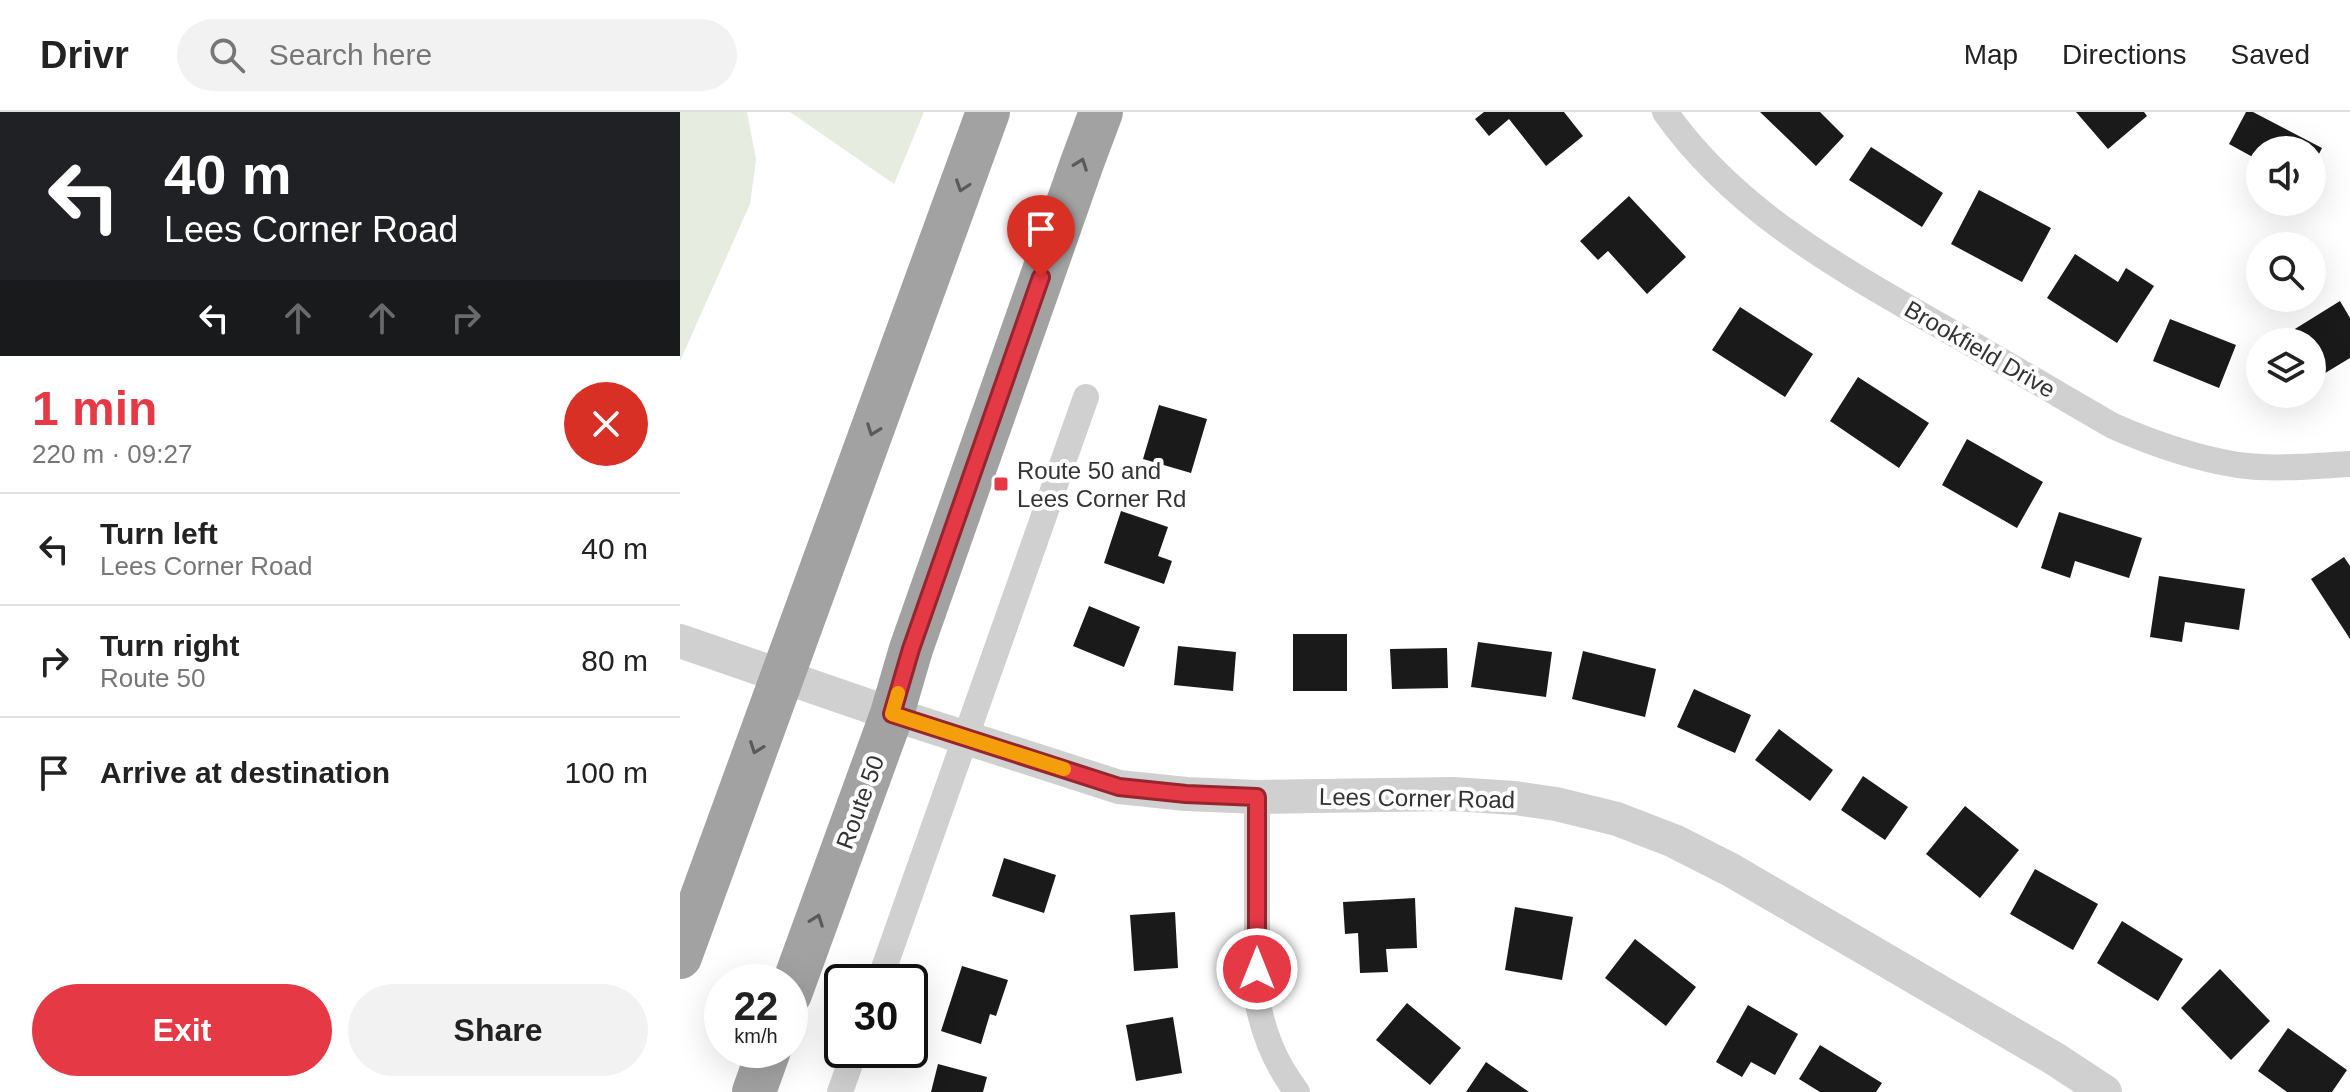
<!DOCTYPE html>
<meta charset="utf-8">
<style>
:root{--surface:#fff;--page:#f2f2f2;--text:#222;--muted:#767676;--line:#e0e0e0;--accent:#e63946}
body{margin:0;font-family:Arial,sans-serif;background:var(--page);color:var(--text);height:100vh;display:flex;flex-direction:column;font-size:30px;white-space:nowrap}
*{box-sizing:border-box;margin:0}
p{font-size:26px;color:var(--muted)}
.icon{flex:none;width:44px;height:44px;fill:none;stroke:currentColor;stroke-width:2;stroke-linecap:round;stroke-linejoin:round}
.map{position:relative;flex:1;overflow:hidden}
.details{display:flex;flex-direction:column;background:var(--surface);width:680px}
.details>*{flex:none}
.hud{background:#202124;color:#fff;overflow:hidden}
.buttons{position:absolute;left:1566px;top:24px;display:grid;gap:16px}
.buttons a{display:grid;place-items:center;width:80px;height:80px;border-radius:50%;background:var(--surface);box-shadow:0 8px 32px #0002;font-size:40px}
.speed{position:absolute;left:24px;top:852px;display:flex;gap:16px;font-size:40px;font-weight:700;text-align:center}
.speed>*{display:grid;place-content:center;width:104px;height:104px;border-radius:50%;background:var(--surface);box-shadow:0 8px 32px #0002;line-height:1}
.speed small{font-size:20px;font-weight:400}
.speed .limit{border:4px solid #111;border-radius:12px;background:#fff;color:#111}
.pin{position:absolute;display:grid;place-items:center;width:68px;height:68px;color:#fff;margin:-82px -34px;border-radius:50% 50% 50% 0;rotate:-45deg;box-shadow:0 0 8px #0007}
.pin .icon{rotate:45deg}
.me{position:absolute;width:88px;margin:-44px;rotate:0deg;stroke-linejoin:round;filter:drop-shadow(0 0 6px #0008)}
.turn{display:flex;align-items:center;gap:28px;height:168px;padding:0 32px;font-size:36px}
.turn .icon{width:104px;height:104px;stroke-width:2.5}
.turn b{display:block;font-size:56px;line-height:68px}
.lanes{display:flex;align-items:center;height:76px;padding:0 32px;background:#0003;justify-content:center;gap:40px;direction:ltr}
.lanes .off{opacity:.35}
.round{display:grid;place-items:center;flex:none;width:84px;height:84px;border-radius:42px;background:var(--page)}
.overview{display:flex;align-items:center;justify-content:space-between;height:136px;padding:0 32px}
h1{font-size:48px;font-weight:700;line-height:60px;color:var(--accent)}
.action{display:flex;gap:16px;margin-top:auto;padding:16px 32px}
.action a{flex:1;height:92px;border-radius:48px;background:var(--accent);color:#fff;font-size:32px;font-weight:700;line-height:92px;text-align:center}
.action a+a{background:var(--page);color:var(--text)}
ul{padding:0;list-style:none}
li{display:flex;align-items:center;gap:24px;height:112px;padding:0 32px;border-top:2px solid var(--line)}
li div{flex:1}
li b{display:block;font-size:30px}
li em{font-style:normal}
header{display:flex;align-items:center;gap:48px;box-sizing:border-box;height:112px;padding:0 40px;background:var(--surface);border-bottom:2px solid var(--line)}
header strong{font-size:38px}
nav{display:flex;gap:44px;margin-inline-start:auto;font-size:28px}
.search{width:560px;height:72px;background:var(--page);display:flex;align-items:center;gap:20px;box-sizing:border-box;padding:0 28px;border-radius:44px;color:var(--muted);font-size:30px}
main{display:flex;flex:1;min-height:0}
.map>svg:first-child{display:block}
</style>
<header>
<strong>Drivr</strong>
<div class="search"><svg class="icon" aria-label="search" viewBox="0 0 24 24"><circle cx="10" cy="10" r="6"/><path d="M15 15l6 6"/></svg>Search here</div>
<nav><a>Map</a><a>Directions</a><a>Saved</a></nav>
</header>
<main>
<section class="details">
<div class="hud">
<div class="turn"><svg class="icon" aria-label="left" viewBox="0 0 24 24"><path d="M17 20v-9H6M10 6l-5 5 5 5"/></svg><div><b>40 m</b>Lees Corner Road</div></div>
<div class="lanes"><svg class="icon" aria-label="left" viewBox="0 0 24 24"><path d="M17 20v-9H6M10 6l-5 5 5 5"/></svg><svg class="icon off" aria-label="ahead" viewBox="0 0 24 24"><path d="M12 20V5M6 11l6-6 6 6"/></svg><svg class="icon off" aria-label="ahead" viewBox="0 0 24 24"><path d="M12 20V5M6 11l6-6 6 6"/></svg><svg class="icon off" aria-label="right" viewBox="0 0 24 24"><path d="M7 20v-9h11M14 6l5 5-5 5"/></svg></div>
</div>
<div class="overview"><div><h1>1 min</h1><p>220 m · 09:27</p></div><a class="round" style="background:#d93025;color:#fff"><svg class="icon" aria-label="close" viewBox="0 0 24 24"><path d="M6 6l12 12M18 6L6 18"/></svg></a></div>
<ul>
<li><svg class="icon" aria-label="left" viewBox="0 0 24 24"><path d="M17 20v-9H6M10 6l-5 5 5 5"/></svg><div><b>Turn left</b><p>Lees Corner Road</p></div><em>40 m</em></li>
<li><svg class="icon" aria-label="right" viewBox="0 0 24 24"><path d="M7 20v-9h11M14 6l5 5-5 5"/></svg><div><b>Turn right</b><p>Route 50</p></div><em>80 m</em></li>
<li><svg class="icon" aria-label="arrive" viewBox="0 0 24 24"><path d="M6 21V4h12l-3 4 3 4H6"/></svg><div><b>Arrive at destination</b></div><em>100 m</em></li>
</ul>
<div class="action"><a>Exit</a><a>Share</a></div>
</section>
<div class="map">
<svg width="1670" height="980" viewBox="0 0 1670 980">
<rect width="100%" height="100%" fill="#fff"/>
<path fill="#e6ecdf" d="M 0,0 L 67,0 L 76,48 L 70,92 L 0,249 Z
M 110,0 L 244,0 L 214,72 Z"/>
<path fill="#1a1a1a" d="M 804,0 L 884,0 L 903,24 L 866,54 L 829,7 L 809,24 L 795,7 Z
M 1080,0 L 1140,0 L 1164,24 L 1136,54 Z
M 1396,0 L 1464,0 L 1467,4 L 1428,37 Z
M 1566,0 L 1573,0 L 1642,36 L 1632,56 L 1632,38 L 1580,38 L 1580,49 L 1549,32 Z
M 1191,35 L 1263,81 L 1242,115 L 1169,68 Z
M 1299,78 L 1371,116 L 1342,170 L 1271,132 Z
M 949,84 L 1006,145 L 967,182 L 928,139 L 918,148 L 900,129 Z
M 1395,142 L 1438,170 L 1446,156 L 1474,174 L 1437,231 L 1367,186 Z
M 1660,189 L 1670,206 L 1670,246 L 1632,269 L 1632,230 L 1594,230 Z
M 1060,195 L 1133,242 L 1105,285 L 1032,238 Z
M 1490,207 L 1556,233 L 1539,276 L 1473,249 Z
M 1178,265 L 1249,311 L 1219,356 L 1150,309 Z
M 479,293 L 527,307 L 511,361 L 463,347 Z
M 1287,327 L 1363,370 L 1337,416 L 1262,373 Z
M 441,399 L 488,415 L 478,444 L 492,449 L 484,472 L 424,451 Z
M 1379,400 L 1462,426 L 1449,466 L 1395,449 L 1390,466 L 1361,456 Z
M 1664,445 L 1670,454 L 1670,527 L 1631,467 Z
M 1479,464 L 1565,477 L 1559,518 L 1505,510 L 1502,530 L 1470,525 Z
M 409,494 L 460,515 L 444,555 L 393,534 Z
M 613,522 L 667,522 L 667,579 L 613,579 Z
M 798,530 L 872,540 L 866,585 L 791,575 Z
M 498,534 L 556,540 L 553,579 L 494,573 Z
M 767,536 L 768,576 L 712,577 L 710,537 Z
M 903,539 L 976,557 L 965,605 L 892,587 Z
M 1014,577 L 1071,603 L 1055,641 L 997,615 Z
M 1099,617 L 1153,658 L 1130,689 L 1075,648 Z
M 1183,664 L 1228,695 L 1205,728 L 1161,698 Z
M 1285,694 L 1339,738 L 1300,786 L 1246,742 Z
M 324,746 L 376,763 L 364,801 L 312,784 Z
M 1355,757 L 1418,792 L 1393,838 L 1330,802 Z
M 735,786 L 737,836 L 706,837 L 708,860 L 680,861 L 678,821 L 665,822 L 663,790 Z
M 835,795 L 893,805 L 882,868 L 825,858 Z
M 495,800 L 498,856 L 454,859 L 450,803 Z
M 1442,809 L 1503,847 L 1478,889 L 1417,851 Z
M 955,827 L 1016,875 L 986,914 L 925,866 Z
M 282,854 L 328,868 L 316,904 L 310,902 L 301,932 L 261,919 Z
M 1540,857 L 1590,909 L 1551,948 L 1501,896 Z
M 727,891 L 781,936 L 750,973 L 696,928 Z
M 1068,893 L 1118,922 L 1095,963 L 1071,950 L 1062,965 L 1036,950 Z
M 493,905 L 502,961 L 456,969 L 446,913 Z
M 1608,916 L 1667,958 L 1652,980 L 1607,980 L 1578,959 Z
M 1140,933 L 1202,971 L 1196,980 L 1140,980 L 1119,967 Z
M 806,950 L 849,980 L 786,980 Z
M 258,952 L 307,965 L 303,980 L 251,980 Z"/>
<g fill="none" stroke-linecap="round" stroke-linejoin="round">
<path stroke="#d0d0d0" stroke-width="26" d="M 985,0 C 1052,95 1149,150 1248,207 C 1310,242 1371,278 1433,314 C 1474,332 1514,346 1558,353 C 1595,358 1633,354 1670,352
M 577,685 L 577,886 C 583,922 595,951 617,980
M 199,870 L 406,285
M 160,980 L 175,938"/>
<path stroke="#d0d0d0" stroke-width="34" d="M 0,529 L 212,602 L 439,675 L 506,682 L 577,685 L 773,682 L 835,686 L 876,692 L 937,707 L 994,729 L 1051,758 L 1375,947 L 1425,980"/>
<path stroke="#a2a2a2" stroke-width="44" d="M 0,845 L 308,0
M 110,882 L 212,602 L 231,537 L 402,51 L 421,0
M 74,980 L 89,938"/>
</g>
<defs><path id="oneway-chevron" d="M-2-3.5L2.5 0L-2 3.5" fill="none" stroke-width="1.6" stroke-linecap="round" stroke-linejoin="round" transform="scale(2)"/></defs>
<g stroke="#5a5a5a">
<use href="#oneway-chevron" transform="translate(401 52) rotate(-70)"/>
<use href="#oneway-chevron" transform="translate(282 74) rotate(109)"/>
<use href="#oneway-chevron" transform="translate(193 318) rotate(110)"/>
<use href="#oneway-chevron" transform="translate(76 636) rotate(110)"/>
<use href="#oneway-chevron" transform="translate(137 808) rotate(-70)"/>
</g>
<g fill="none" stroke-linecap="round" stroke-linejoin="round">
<defs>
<path id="route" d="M 361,165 L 231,537 L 212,602 L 439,675 L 506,682 L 577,685 L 577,857"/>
</defs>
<use href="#route" stroke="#96252e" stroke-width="20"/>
<use href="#route" stroke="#e63946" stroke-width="14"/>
<path stroke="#f59e0b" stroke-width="14" d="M 218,581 L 212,602 L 384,657"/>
</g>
<rect fill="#e63946" stroke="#fff" stroke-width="3" x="313" y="364" width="16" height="16" rx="4"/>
<g text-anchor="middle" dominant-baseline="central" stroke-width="8" stroke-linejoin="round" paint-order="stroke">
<g font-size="24" fill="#333" stroke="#fff">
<text transform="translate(1300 237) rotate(30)">Brookfield Drive</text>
<text transform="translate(737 686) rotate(1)">Lees Corner Road</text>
<text transform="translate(180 690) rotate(-70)">Route 50</text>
</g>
<g font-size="24" fill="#333" stroke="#fff" text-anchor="start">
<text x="337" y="358">Route 50 and<tspan x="337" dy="28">Lees Corner Rd</tspan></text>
</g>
</g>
</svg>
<div class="buttons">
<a><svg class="icon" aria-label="sound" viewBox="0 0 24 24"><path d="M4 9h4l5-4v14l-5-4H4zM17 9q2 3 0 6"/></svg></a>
<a><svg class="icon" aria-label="search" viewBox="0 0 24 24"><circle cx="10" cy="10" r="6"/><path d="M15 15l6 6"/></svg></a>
<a><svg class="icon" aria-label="layers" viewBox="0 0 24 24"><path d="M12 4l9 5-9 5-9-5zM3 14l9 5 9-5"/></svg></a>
</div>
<div class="speed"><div>22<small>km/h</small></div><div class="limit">30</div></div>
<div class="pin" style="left:361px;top:165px;background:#d93025"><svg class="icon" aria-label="arrive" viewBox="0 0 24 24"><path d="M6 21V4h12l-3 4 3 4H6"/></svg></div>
<svg class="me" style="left:577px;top:857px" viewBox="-20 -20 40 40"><circle r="17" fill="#e63946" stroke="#fff" stroke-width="3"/><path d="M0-11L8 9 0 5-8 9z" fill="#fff"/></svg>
</div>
</main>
